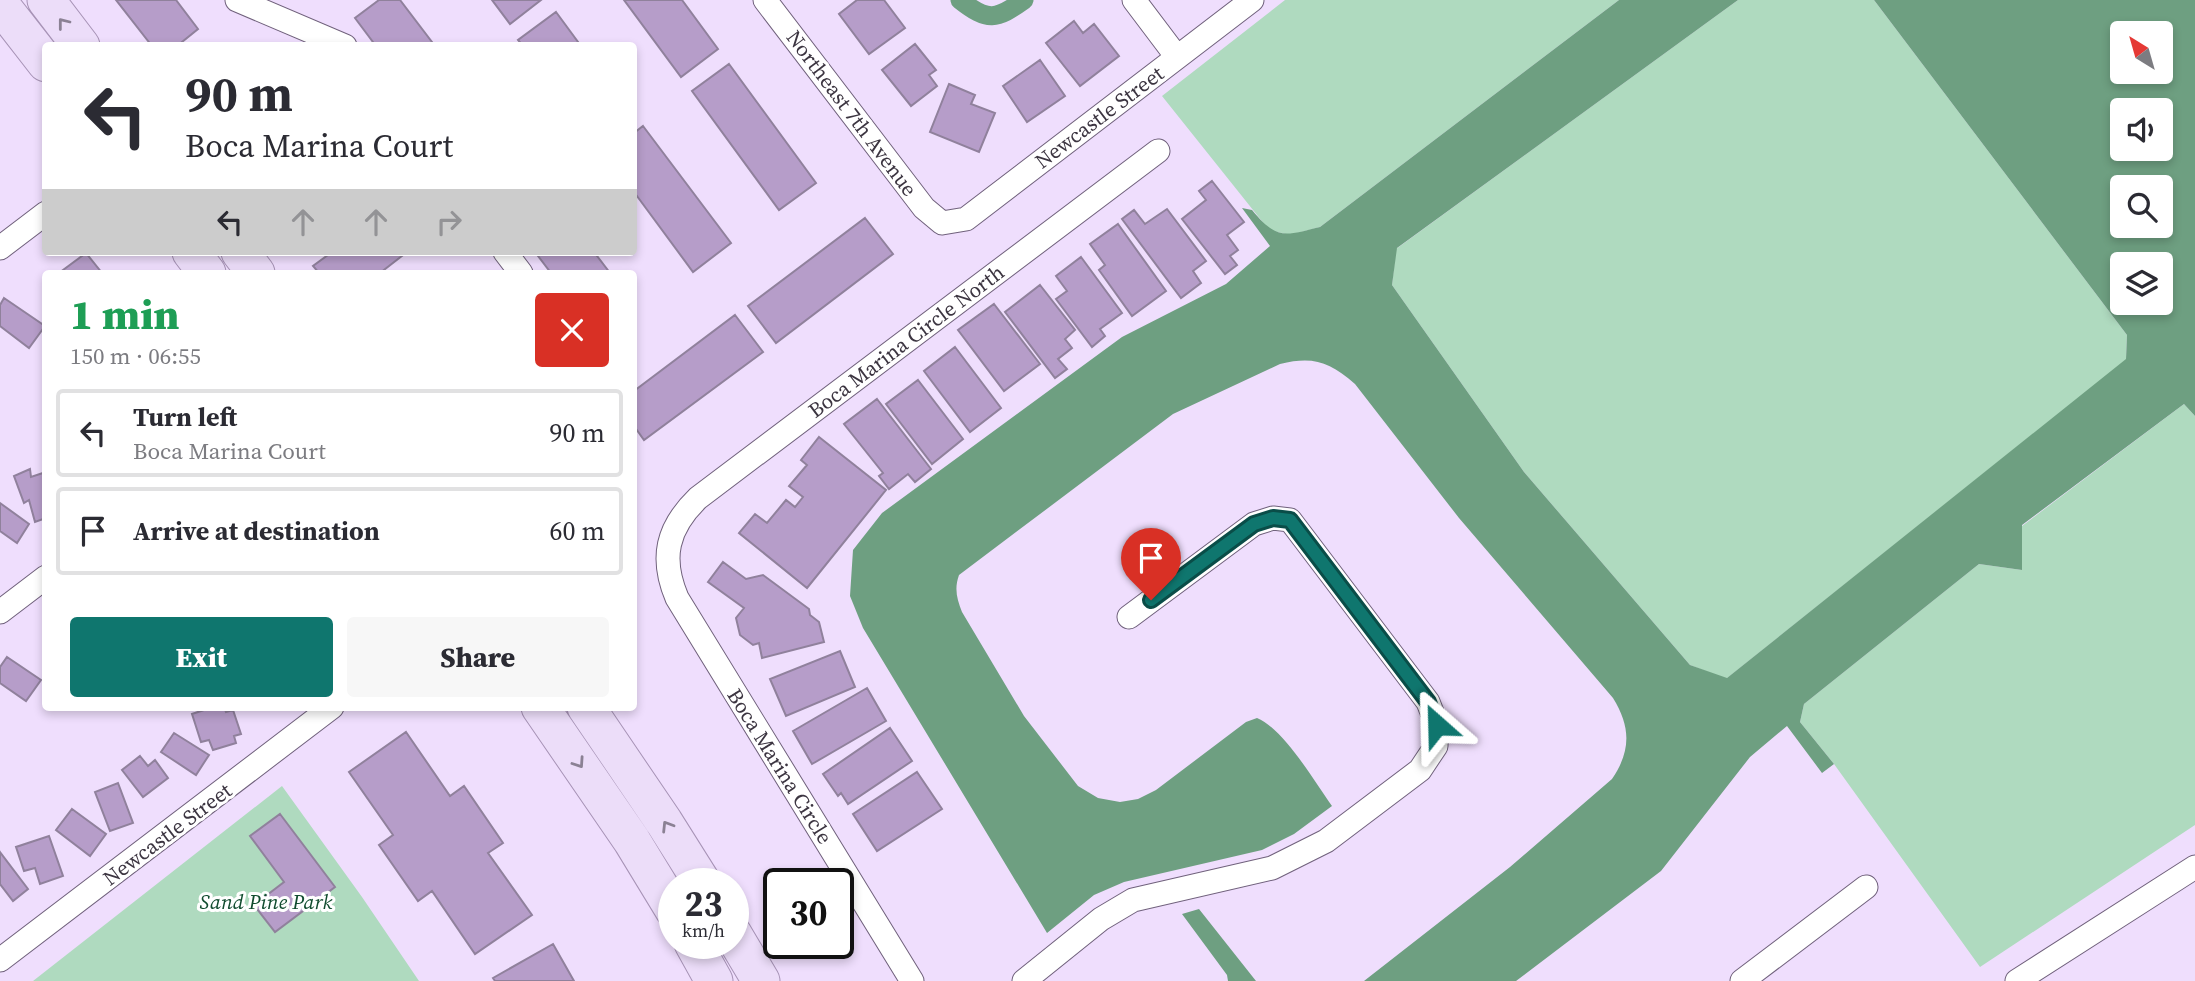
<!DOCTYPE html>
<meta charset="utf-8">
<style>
:root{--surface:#fff;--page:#f7f7f7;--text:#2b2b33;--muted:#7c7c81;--line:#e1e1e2;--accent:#0f766e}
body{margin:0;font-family:"Source Serif 4",serif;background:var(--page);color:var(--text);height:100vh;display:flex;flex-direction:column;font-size:26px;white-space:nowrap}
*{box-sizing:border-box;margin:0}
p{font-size:23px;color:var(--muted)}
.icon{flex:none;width:38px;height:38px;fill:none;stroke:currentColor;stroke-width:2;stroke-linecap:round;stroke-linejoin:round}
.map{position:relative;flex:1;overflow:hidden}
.details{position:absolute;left:42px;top:270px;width:595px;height:441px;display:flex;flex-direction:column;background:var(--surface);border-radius:7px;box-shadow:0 4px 10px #0003}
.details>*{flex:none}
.banner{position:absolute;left:42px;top:42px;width:595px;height:214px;border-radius:7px;box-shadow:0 4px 10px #0003;background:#fff;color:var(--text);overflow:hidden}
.needle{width:46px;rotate:323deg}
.buttons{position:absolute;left:2110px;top:21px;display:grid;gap:14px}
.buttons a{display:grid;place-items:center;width:63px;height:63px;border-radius:7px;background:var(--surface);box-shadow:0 4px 10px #0003;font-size:35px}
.speed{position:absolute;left:658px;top:868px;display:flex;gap:14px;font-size:35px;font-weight:700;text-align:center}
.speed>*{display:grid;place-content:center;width:91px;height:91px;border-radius:50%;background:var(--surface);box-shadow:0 4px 10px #0003;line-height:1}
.speed small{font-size:18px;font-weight:400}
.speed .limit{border:4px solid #111;border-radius:10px;background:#fff;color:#111}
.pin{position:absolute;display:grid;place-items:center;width:60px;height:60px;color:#fff;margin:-72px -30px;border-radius:50% 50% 50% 0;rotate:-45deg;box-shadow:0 0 7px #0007}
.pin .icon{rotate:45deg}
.me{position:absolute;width:77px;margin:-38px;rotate:335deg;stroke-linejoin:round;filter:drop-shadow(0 0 5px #0008)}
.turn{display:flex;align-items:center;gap:24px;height:147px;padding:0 28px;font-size:32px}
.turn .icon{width:91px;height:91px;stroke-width:2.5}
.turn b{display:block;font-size:49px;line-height:60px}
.lanes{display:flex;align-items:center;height:66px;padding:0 28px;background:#0003;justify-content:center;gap:35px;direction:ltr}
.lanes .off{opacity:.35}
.round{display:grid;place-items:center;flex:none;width:74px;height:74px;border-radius:7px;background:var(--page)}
.summary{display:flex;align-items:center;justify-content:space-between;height:119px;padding:0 28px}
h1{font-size:42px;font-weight:800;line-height:52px;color:#1e9e55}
.cta{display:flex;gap:14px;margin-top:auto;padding:14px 28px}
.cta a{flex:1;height:80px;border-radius:7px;background:var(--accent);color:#fff;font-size:28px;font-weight:800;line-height:80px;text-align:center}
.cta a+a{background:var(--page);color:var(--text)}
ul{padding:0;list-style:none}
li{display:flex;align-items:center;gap:21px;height:88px;margin:0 14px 10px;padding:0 14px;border:4px solid var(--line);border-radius:7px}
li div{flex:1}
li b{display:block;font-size:26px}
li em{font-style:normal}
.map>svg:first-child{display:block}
</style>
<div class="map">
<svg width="2195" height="981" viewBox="0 0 2195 981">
<rect width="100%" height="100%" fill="#efdefd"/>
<path fill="#afdabf" d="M 1285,0 L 1619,0 L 1320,227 L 1290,235 L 1269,230 L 1162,96 Z
M 1738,0 L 1874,0 L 2127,335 L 2126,360 L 1726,679 L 1690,665 L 1524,472 L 1392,285 L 1396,249 Z
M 2184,404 L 2195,416 L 2195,825 L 1980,967 L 1834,764 L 1800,722 L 1804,704 L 1979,564 L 2022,570 L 2022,526 Z
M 282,786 L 362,897 L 419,981 L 33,981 Z"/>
<path fill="#6e9f81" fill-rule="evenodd" d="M 1619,0 L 1738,0 L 1397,248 L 1392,285 L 1524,472 L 1690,665 L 1727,678 L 2126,359 L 2127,335 L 1874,0 L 2195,0 L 2195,416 L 2184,404 L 2022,525 L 2022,570 L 1979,564 L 1804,704 L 1800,722 L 1834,764 L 1822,773 L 1787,726 L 1750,757 L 1661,871 L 1516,981 L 1364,981 L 1510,867 L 1612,779 C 1631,751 1631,727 1613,698 L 1459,518 L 1355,384 C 1329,362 1314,356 1280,364 L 1173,414 L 959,575 C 954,589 957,599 962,612 L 1024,716 L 1078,786 L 1098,798 L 1120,802 L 1138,799 L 1156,790 L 1246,722 L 1257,718 C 1284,729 1314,781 1332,806 L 1294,834 L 1262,850 L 1124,882 L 1094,895 L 1047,933 L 863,628 L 850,596 L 853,550 L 882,513 L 1122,337 L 1226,284 L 1270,246 L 1242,208 L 1252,210 C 1277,240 1284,236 1320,227 ZM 2123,33 L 2161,33 L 2161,72 L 2123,72 ZM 2123,110 L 2161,110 L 2161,149 L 2123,149 ZM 2123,187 L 2161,187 L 2161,226 L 2123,226 ZM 2123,264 L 2161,264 L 2161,303 L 2123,303 Z
M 1199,909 L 1256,981 L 1228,981 L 1227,975 L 1182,914 Z"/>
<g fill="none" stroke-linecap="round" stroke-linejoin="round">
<path stroke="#6e9f81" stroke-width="19" d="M 960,0 C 988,22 996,20 1024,0"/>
</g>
<path fill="#b69dc9" stroke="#90819c" stroke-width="2" d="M 116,0 L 176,0 L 198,29 L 177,46 L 152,46 Z
M 379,0 L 400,0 L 435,46 L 376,46 L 355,18 Z
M 492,0 L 541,0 L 510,24 Z
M 624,0 L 682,0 L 718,49 L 681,77 Z
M 857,0 L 884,0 L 905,28 L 869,54 L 839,14 Z
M 556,12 L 581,46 L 523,46 L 518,40 Z
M 1074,21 L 1083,33 L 1094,24 L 1119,56 L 1080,86 L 1046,43 Z
M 915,44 L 936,70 L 929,75 L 937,86 L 911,106 L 882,70 Z
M 1040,60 L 1065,96 L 1027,122 L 1003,86 Z
M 729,64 L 816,183 L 779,210 L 692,91 Z
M 949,84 L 975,95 L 971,104 L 995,113 L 979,152 L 930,132 Z
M 643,126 L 731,243 L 693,272 L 634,192 L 634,133 Z
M 1212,181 L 1244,222 L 1227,235 L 1238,250 L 1230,256 L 1237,265 L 1225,274 L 1182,219 L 1206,200 L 1199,191 Z
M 1167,209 L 1206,261 L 1193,271 L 1201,283 L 1181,298 L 1122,219 L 1134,210 L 1145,224 Z
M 865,218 L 893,254 L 776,343 L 748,306 Z
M 1118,224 L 1166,291 L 1132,316 L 1099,270 L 1105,265 L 1090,244 Z
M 332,252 L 407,252 L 380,273 L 319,273 L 313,266 Z
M 535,252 L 594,252 L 610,273 L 551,273 Z
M 86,253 L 102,273 L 59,273 Z
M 1081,257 L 1122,313 L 1100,329 L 1105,336 L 1092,347 L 1056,299 L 1067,291 L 1056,276 Z
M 1040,285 L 1075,330 L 1065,339 L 1072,348 L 1058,359 L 1067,369 L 1055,378 L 1005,312 Z
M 4,298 L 45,326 L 29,348 L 0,326 L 0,305 Z
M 994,304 L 1040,364 L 1004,391 L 958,330 Z
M 735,315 L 763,352 L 644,440 L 634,426 L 634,391 Z
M 955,347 L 1001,408 L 970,432 L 924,371 Z
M 918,380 L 963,439 L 932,464 L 886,404 Z
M 877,399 L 931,469 L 915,482 L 908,474 L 889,489 L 879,476 L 883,473 L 844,424 Z
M 819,437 L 886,490 L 807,588 L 739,533 L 755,514 L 767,523 L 786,500 L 795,507 L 803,497 L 789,486 L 807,465 L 801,460 Z
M 30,469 L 31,477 L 46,472 L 46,518 L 35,522 L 29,500 L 24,503 L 14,476 Z
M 0,503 L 29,524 L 17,543 L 0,531 Z
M 723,562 L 746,579 L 763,575 L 809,609 L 810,615 L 819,622 L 824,642 L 762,658 L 759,643 L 753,645 L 740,635 L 736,618 L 744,608 L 708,582 Z
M 840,651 L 855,687 L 786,716 L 770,679 Z
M 7,657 L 41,680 L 26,701 L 0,683 L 0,667 Z
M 867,688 L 886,721 L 812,764 L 793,731 Z
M 213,707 L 224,707 L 226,712 L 233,710 L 241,734 L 234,736 L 236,743 L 213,750 L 209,740 L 201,742 L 192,714 Z
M 890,728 L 912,761 L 848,804 L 841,793 L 838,796 L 823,774 Z
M 406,732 L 450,796 L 464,786 L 503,843 L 488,853 L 532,915 L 475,954 L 432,891 L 418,901 L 379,845 L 393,835 L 349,772 Z
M 174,733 L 209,755 L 196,775 L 161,752 Z
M 140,756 L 148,766 L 155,760 L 168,778 L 143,797 L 122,770 Z
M 917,772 L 942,809 L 877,851 L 853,814 Z
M 118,783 L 133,823 L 110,831 L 95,792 Z
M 72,809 L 106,834 L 90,856 L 56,830 Z
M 280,814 L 335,887 L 275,932 L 254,905 L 284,882 L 250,836 Z
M 49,836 L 63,876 L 40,884 L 35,868 L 24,871 L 16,847 Z
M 0,852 L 28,889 L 13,901 L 0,884 Z
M 553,944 L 574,981 L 495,981 L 493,978 Z"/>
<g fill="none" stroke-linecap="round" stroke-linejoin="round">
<defs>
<path id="street" d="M 237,0 L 345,46
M 765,0 L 924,208 L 942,223 L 966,219 L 1252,0
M 1134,0 L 1177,57
M 0,248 L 46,213
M 505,252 L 521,273
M 0,612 L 46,577
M 0,960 L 332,707
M 912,981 L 677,598 C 660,558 667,528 698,498 L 1158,151
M 1024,981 L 1101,919 L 1133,900 L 1272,868 L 1326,841 L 1420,770 L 1436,746 L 1437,725 L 1428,702 L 1290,520 L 1273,518 L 1254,524 L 1129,617
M 1742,981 L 1866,887
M 2017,981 L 2195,867"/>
<path id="primary" d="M 46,0 L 81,46
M 0,4 L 46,63
M 191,252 L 207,273
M 240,252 L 256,273
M 540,707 L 632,841 L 674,910
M 586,707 L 664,822 L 703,884
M 733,934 L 761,981
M 693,943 L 714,981"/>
</defs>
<use href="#street" stroke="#70617c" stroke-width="25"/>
<use href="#primary" stroke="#a793b6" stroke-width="39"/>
<use href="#street" stroke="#fff" stroke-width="23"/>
<use href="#primary" stroke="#ecddf9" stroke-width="37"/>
</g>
<defs><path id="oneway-chevron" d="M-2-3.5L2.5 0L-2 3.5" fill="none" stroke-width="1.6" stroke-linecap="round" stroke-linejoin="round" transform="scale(1.75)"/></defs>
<g stroke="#8b8194">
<use href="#oneway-chevron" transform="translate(63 23) rotate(-128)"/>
<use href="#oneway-chevron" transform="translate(579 763) rotate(56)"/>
<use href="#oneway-chevron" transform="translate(667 826) rotate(-122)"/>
</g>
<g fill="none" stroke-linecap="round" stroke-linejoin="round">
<defs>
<path id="route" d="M 1151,600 L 1254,524 L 1273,518 L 1290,520 L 1428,702 L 1437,725"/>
</defs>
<use href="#route" stroke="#0a4d48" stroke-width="18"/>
<use href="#route" stroke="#0f766e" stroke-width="12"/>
</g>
<g text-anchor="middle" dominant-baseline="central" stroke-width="6" stroke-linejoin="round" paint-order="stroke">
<g font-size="21" fill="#3c3541" stroke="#fff">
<text transform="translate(852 113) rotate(53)">Northeast 7th Avenue</text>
<text transform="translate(1099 117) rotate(-37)">Newcastle Street</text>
<text transform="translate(906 341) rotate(-37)">Boca Marina Circle North</text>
<text transform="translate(780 766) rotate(58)">Boca Marina Circle</text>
<text transform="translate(167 834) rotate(-37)">Newcastle Street</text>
</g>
<g font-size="21" font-style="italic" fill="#114c2f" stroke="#fff">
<text x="266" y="901">Sand Pine Park</text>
</g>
</g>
</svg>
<div class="buttons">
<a><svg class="needle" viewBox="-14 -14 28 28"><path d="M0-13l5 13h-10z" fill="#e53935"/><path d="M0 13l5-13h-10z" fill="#7c7c81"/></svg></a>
<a><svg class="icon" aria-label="sound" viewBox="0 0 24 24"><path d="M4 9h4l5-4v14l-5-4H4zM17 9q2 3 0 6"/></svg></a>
<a><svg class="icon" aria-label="search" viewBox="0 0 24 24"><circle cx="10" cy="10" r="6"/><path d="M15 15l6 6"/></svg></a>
<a><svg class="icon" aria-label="layers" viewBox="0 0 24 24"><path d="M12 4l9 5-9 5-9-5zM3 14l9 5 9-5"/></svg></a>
</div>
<div class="speed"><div>23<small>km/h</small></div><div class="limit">30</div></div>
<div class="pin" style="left:1151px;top:600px;background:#d93025"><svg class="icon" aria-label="arrive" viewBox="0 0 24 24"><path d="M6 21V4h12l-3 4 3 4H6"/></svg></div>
<svg class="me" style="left:1437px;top:725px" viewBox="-20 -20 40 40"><path d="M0-17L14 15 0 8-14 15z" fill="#0f766e" stroke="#fff" stroke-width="4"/></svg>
<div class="banner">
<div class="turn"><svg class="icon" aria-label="left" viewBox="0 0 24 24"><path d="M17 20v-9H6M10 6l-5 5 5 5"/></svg><div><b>90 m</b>Boca Marina Court</div></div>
<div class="lanes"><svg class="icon" aria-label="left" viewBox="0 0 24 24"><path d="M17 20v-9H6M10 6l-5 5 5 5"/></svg><svg class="icon off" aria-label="ahead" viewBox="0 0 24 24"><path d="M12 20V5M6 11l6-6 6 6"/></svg><svg class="icon off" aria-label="ahead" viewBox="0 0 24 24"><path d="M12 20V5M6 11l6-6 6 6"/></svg><svg class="icon off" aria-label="right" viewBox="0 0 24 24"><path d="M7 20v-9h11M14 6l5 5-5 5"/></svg></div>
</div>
<section class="details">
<div class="summary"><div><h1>1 min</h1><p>150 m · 06:55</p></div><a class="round" style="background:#d93025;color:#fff"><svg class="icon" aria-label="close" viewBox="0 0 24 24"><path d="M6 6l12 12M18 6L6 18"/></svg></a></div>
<ul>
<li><svg class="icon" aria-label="left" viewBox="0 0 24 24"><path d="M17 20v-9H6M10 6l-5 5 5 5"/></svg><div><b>Turn left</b><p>Boca Marina Court</p></div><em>90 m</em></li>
<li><svg class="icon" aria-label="arrive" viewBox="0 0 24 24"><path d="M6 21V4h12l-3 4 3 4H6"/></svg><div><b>Arrive at destination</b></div><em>60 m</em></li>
</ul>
<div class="cta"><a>Exit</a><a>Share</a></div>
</section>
</div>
